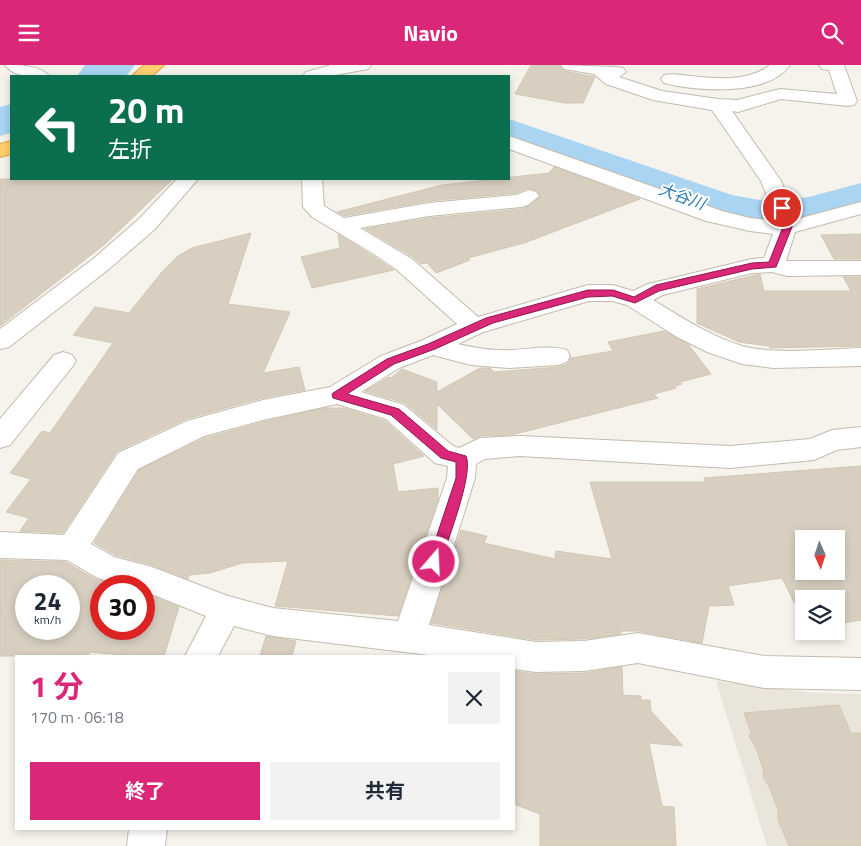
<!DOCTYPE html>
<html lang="ja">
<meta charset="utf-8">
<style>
:root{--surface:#fff;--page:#f2f2f3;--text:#1f2937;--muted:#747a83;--accent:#db2777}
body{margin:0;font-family:"Titillium Web","Noto Sans JP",sans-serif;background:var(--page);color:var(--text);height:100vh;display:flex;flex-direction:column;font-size:19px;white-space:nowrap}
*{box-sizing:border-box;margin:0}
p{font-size:16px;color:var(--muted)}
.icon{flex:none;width:28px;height:28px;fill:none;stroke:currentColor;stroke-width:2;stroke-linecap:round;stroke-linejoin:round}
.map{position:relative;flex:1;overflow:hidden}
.panel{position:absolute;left:15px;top:590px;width:500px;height:175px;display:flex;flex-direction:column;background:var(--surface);border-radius:0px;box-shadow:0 2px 8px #0003}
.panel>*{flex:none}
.hud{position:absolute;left:10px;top:10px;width:500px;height:105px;border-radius:0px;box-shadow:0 2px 8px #0003;background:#0b6e4f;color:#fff;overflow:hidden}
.needle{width:32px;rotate:177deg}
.buttons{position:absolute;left:795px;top:465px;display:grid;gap:10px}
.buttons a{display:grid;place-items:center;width:50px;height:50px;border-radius:0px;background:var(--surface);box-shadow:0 2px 8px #0003;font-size:25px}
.speed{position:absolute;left:15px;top:510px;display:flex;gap:10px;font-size:25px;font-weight:700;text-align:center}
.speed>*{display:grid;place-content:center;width:65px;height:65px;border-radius:50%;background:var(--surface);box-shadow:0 2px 8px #0003;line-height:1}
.speed small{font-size:12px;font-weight:400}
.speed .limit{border:8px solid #d22;background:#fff;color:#111}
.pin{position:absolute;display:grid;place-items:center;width:42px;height:42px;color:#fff;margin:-21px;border:2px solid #fff;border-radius:50%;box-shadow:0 1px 5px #0007}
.me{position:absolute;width:55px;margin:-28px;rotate:19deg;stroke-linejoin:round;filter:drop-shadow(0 0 4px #0008)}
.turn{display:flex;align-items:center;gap:18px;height:105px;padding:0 15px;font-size:22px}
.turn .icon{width:65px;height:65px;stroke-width:2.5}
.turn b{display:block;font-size:35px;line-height:42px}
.round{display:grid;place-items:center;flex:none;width:52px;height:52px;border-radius:0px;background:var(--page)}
.summary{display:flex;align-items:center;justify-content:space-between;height:85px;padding:0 15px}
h1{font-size:30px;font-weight:700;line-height:38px;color:var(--accent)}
.button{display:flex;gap:10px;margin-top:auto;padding:10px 15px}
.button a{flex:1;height:58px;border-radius:0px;background:var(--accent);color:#fff;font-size:20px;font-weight:700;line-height:58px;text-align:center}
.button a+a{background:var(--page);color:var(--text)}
header{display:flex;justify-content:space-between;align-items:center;height:65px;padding:0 15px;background:var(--accent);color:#fff;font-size:22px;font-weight:700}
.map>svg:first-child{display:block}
</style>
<header><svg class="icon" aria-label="menu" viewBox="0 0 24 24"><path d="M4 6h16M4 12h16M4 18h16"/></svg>Navio<svg class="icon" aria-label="search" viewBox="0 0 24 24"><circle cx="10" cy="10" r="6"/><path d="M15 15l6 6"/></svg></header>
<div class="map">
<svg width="861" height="781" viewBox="0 0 861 781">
<rect width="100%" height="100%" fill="#f6f3ec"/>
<path fill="#eae5da" d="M 716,616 L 817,628 L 861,629 L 861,781 L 767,781 Z"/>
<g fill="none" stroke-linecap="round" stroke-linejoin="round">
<path fill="#a9d4f2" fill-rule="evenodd" d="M 85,0 L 135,0 L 126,11 L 77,11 Z
M 11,39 L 11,68 L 0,71 L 0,42 Z
M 509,54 L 732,130 L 766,136 L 809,132 L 861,118 L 861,149 L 813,163 L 766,168 L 721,160 L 703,155 L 509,84 Z"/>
</g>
<path fill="#d8cfc1" stroke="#d3c7b4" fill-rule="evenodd" d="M 531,0 L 559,0 L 564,6 L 595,12 L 583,38 L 565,38 L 515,29 Z
M 554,102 L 640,134 L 524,178 L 468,193 L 470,195 L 436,208 L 427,198 L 421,199 L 413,192 L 365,164 L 429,153 L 522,144 L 529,141 L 540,132 L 538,126 L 528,123 L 516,128 L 429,136 L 344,151 L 337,147 L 442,120 L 549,108 Z
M 0,114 L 173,114 L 105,179 L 0,261 Z
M 251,168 L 228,239 L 290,247 L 263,308 L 299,302 L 305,325 L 262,333 L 186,354 L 117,386 L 63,468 L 20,466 L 29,453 L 6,447 L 31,414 L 10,408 L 42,366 L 50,368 L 113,278 L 73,270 L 95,242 L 129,248 L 162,207 L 178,191 L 192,183 Z
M 338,169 L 373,191 L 394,205 L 312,223 L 301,192 L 340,183 Z
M 861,169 L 861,194 L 834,194 L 821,170 Z
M 760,209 L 764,226 L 851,226 L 843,212 L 861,212 L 861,281 L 770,283 L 769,281 L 739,277 L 697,258 L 697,224 Z
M 664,266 L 688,279 L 711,309 L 680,317 L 682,319 L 675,321 L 676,323 L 654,329 L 658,333 L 511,370 L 480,371 L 473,374 L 437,339 L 437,365 L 405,338 L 365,326 L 389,312 L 391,313 L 402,304 L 437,317 L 437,327 L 480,303 L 490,303 L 494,307 L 558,302 L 568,299 L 571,293 L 613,286 L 608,277 Z
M 325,343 L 344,343 L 385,356 L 424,391 L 393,399 L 398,427 L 438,423 L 438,434 L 398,551 L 275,541 L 288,496 L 242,498 L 210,508 L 189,510 L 188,514 L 152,500 L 115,490 L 94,478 L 139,405 L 205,373 L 263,357 Z
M 861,401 L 861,555 L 838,559 L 836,555 L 836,534 L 804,534 L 802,553 L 782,513 L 728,521 L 734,540 L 709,541 L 702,578 L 638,566 L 621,566 L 621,569 L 584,574 L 536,575 L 431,558 L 461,465 L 487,471 L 484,478 L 555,494 L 556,486 L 612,494 L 590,417 L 705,417 L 704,413 ZM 804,474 L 836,474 L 836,506 L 804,506 Z
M 0,495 L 66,497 L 95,514 L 120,521 L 101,521 L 101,564 L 144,564 L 144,528 L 179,542 L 164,591 L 134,591 L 90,587 L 88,591 L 0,591 ZM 26,521 L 69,521 L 69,564 L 26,564 Z
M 266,571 L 296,576 L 292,591 L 260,591 Z
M 622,602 L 623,630 L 641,631 L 641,635 L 650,635 L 651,646 L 683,681 L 649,678 L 662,741 L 674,742 L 676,781 L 540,781 L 540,749 L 514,739 L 514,606 L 536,609 L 584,608 Z
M 839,640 L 851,668 L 861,668 L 861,781 L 789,781 L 778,755 L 778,745 L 770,723 L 764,714 L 763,704 L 756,683 L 749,671 L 751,667 L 744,648 Z"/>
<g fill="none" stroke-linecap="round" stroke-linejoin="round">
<defs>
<path id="minor" d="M 5,0 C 19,0 40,0 49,11 C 35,12 14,13 5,0 Z
M 331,0 L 371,0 L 368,4 L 330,11 L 303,11 L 306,7 Z
M 561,0 L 617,2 L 623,3 L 626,7 L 619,12 L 662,26 L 718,34 L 737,35 L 780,24 L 837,29 L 829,5 L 822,4 L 819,0 L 844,0 L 857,36 L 854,40 L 848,41 L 781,34 L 738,47 L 732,46 L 781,116 L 797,154 L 861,137 L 861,149 L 795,167 L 786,196 L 861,196 L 861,210 L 787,211 L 772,207 L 752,208 L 663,230 L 653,235 C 681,252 710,271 742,281 C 775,290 826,284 861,283 L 861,301 L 773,303 L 742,299 L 707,287 L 677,272 L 627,240 L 612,236 L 589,236 L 483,267 L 458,279 C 475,283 494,286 512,285 C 530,284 550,280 567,285 L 570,291 L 567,297 L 558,300 L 509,303 L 471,300 L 433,290 L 399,303 L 361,327 L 404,340 L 453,381 L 459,383 L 480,373 L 520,371 L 730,381 L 810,374 L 832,365 L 861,362 L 861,382 L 837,385 L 814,395 L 730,403 L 520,391 L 485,394 L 476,399 L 475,413 L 429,560 L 536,577 L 584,576 L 638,568 L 764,591 L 861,593 L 861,625 L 764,623 L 638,598 L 584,606 L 536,607 L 514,604 L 514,591 L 437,591 L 273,571 L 234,561 L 218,591 L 185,591 L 206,551 L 144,526 L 144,521 L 126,521 L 107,516 L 96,512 L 67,495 L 0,493 L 0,467 L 64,470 L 118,388 L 187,356 L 263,335 L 330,322 L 381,291 L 423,275 L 457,259 L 396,204 L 374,189 L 312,152 L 303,142 L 302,114 L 322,114 L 324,141 L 344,153 L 429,138 L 516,130 L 529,125 L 536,127 L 539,131 L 528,140 L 521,142 L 429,151 L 360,163 L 412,194 L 478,252 L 588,220 L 613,220 L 633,226 L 648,219 L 752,194 L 764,193 L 773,169 L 750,166 L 706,156 L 509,84 L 509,71 L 722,146 L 750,153 L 777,156 L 761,116 L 712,45 L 653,35 L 606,19 L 594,9 L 564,4 ZM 337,339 L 386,354 L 435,398 L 448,401 L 447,413 L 398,556 L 273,543 L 228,531 L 152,502 L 114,492 L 91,479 L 138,404 L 204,371 L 263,355 Z
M 770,0 L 790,0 C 768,32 696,26 664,18 L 661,14 L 664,10 C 673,8 682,10 691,11 C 717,14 748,17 770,0 Z
M 177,114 L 198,114 L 155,164 L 109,204 L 9,282 L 0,284 L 0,264 L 93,194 L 139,154 Z
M 63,287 L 72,290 L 76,296 L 72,302 L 10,380 L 0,383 L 0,354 L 54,290 Z
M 129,764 L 167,764 L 165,781 L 127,781 Z"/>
<path id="highway" d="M 144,0 L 164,0 L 152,11 L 132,11 Z
M 11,76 L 11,89 L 0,92 L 0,79 Z"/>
</defs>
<use href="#minor" stroke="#c2bbae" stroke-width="2"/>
<use href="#highway" stroke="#e0a43c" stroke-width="2"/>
<use href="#minor" fill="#fff" fill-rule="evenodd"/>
<use href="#highway" fill="#ffcf6e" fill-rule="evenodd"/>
</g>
<path fill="#db2777" stroke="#8e194d" d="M 782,141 C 789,143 793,155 792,162 L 776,202 L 752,204 L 659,226 L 635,238 L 612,231 L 588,232 L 493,258 L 435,284 L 394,299 L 347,329 L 399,344 L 448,386 L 466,391 C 474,409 447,476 441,497 L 439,501 L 434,503 L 430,501 L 428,497 L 456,413 L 456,397 L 441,393 L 391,350 L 333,333 L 332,330 L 333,328 L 387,294 L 428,279 L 486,253 L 588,225 L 613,225 L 634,232 L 656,220 L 752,198 L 769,197 L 783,162 L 784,157 L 778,143 Z"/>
<g text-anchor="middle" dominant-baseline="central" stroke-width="4" stroke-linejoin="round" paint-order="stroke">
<g font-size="16" font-style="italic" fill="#2e7ab2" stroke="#fff">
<text transform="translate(682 131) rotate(20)">大谷川</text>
</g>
</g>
</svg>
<div class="buttons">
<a><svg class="needle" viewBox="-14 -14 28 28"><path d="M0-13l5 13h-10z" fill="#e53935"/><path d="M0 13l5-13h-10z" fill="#747a83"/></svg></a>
<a><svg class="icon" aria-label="layers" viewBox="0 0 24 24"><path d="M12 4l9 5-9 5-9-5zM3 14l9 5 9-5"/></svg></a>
</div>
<div class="speed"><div>24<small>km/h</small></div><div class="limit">30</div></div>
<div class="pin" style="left:782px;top:143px;background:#d93025"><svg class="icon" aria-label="arrive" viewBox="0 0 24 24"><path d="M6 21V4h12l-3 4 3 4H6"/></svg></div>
<svg class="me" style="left:434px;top:497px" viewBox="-20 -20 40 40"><circle r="17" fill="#db2777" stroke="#fff" stroke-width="3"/><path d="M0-11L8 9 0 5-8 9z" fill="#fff"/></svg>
<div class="hud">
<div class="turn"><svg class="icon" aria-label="left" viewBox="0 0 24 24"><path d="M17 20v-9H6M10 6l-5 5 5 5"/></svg><div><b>20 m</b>左折</div></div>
</div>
<section class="panel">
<div class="summary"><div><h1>1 分</h1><p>170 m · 06:18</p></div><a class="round"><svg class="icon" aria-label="close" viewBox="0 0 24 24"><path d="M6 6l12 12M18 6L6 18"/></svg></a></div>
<div class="button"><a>終了</a><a>共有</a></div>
</section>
</div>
